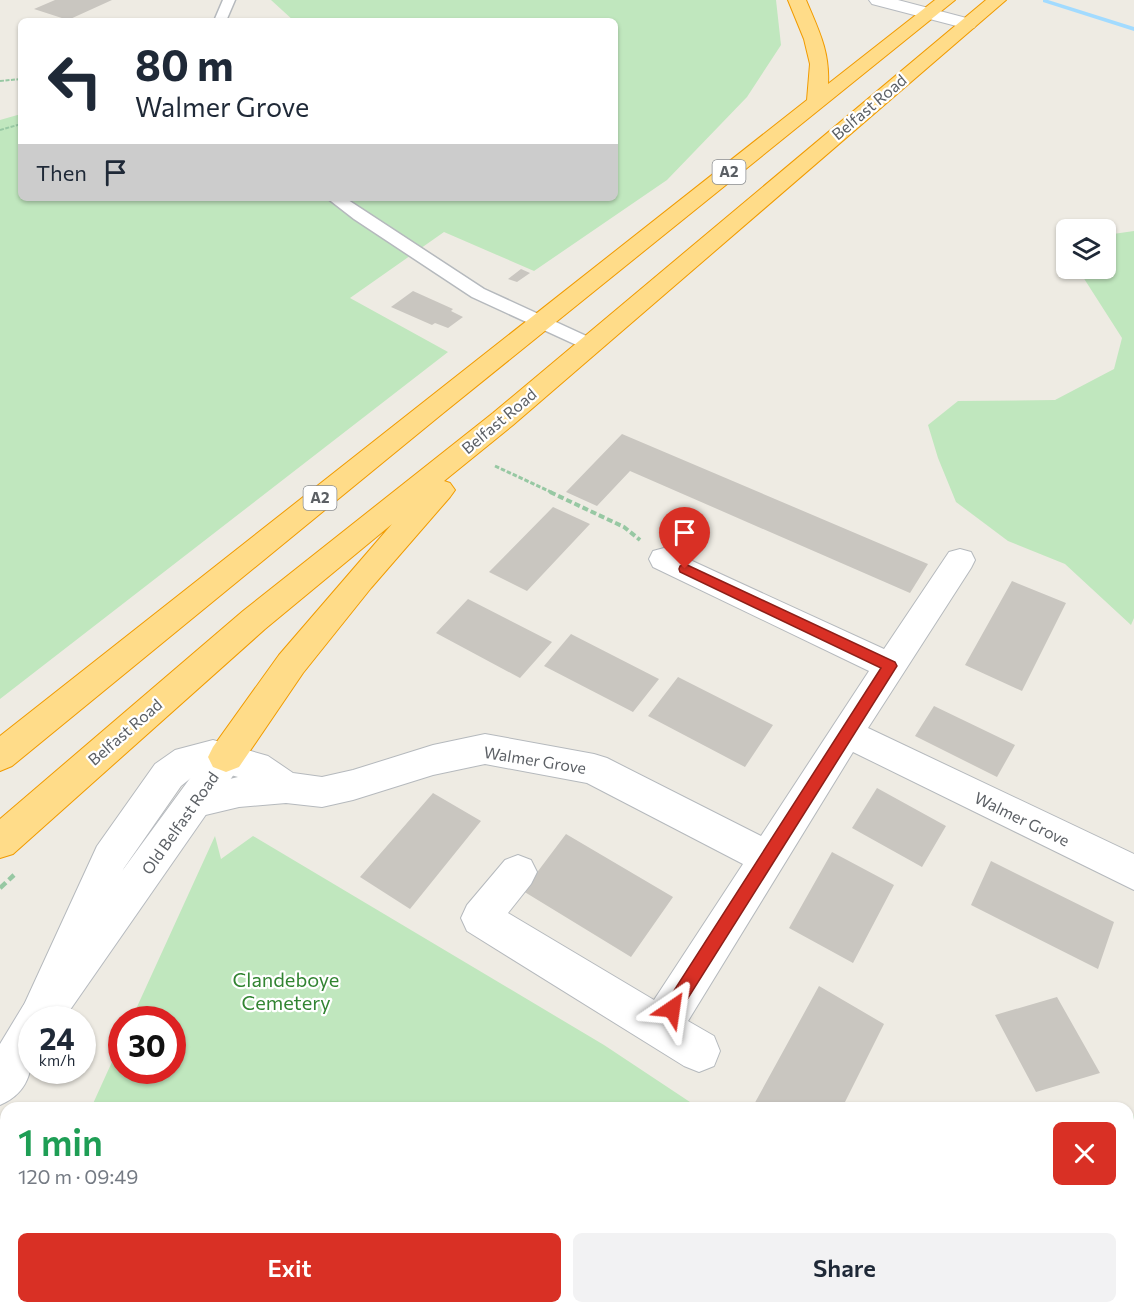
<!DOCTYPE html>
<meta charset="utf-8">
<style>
:root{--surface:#fff;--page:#f2f2f3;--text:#1f2937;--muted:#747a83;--accent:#d93025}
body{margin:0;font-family:Commissioner,sans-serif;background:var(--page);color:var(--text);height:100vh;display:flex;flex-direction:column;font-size:22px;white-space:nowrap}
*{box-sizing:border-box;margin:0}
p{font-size:20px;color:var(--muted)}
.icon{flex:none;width:33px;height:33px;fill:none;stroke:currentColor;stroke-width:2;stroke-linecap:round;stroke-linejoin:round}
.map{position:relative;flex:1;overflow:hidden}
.sheet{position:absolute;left:0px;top:1102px;width:1134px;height:212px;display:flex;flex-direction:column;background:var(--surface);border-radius:18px 18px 0 0;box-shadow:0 2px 4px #0004}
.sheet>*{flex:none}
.guide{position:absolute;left:18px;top:18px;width:600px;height:183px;border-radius:9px;box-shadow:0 2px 4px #0004;background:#fff;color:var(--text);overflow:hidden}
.buttons{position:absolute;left:1056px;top:219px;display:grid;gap:12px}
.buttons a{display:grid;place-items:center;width:60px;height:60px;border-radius:9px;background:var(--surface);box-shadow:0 2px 4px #0004;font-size:30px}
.speed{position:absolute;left:18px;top:1006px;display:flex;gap:12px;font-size:30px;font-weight:700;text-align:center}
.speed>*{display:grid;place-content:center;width:78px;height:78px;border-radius:50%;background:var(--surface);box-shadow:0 2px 4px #0004;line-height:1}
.speed small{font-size:15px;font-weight:400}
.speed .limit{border:9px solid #d22;background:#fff;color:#111}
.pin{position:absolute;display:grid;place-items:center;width:51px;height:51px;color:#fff;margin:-62px -26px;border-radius:50% 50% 50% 0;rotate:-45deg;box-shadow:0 0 6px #0007}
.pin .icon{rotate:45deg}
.me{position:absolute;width:66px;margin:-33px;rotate:32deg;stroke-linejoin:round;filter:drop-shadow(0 0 4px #0008)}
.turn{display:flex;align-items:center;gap:21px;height:126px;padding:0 18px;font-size:27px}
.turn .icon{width:78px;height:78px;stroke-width:2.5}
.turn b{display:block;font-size:42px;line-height:51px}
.then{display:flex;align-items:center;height:57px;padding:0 18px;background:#0003;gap:12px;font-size:22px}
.round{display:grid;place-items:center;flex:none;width:63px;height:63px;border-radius:9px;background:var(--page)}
.summary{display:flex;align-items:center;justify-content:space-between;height:102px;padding:0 18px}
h1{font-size:36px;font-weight:600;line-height:45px;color:#1e9e55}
.cta{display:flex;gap:12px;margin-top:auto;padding:12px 18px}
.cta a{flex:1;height:69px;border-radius:9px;background:var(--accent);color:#fff;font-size:24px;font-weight:600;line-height:69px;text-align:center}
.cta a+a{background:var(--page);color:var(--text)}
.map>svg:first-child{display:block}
.green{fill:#c0e7be}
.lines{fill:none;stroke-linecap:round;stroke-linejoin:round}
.stream{fill:#a2dbff;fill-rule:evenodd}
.building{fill:#c9c6c0}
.lane-casing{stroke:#b5b9bd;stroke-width:3}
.street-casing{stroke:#b5b9bd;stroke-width:2}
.secondary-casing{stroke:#b6babf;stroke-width:2}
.highway-casing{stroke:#f19b00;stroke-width:2}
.path-far3{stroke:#97c8a3;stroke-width:2;stroke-dasharray:4 1.5;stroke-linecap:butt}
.path-far2{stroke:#97c8a3;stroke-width:3;stroke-dasharray:4.5 2;stroke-linecap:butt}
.path-far1{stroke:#97c8a3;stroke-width:4;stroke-dasharray:6 3;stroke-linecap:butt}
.path{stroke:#97c8a3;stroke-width:4.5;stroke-dasharray:8 4;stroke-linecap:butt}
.lane{fill:#fff;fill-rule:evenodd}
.street{fill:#fff;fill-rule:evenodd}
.secondary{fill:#fff;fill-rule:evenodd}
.highway{fill:#ffdc89;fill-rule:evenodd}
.route{fill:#d93025;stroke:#8d1f18;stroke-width:1.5}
.labels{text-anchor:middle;stroke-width:4.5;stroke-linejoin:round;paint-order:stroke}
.shield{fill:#fff;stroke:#8c8f92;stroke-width:1.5}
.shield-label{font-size:15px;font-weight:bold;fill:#5b5f64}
.street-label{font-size:16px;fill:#5b5f64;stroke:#fff}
.near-park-label{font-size:20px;fill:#328432;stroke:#fff}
</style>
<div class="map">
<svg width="1134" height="1313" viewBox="0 0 1134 1313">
<rect width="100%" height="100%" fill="#eeebe3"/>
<!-- green -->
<path class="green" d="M271,0h505l5,45 -34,52 -80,83 -133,91 -90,-39 -94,66 98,54 -448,347v-579l21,-6v84h594v-177h-321z
M1134,231v387l-3,7 -66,-61 -57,-23 -52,-39 -18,-44 -10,-33 30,-24 97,-1 59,-31 8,-31 -39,-61 2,-8 21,-1v-33z
M215,836l6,23 32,-23 351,209 95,63h-608l30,-66 1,29h50v-51h-41z
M1134,1115v198h-1134l6,-18v13h1122v-189z"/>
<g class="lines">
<!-- stream -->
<path class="stream" d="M1043,0h5l86,27v4l-91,-29z"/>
</g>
<!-- building -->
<path class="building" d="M55,0h57l-44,20 -34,-11z
M521,269l9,4 -13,9 -9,-3z
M413,291l40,18 -2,2 12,6 -15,11 -13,-5 -3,2 -41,-18z
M622,434l306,130 -18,29 -280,-122 -33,35 -31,-14z
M553,507l37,17 -63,67 -38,-19z
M1012,581l54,22 -44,88 -57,-26z
M468,599l84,43 -32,36 -84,-45z
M571,634l88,45 -26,33 -89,-46z
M678,677l95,48 -28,42 -97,-51z
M934,706l81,39 -18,32 -82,-41z
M877,788l69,38 -24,41 -70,-39z
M433,793l48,28 -71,88 -50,-32z
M566,834l107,63 -42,60 -108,-66z
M832,852l62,33 -41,78 -64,-35z
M991,861l123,61 -16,47 -127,-64z
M819,986l65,38 -42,84h-90z
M1057,997l43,76 -64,19 -41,-77z"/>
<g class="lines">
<defs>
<path id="lane" d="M223,0h12l-9,21h-12z
M327,198h18l139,91 111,51 3,4 -3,4h-12l-111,-51 -118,-78z
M1134,1279v32l-45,2 3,-5h36v-28z"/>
<path id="street" d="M664,548l220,101 65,-97 11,-3 11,3 4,8 -4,8 -103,160 266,126v36l-281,-138 -165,269 26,15 6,15 -6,15 -15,6 -15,-6 -217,-135 -6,-13 6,-13 38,-45 13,-5 13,5 6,12 -6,12 -23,29 146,87 89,-136 -156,-81 -102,-19 -52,11 -80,25 -31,7 -36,-4 -47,4 -42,10 -13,-5 -5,-11 5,-11 54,-13 -25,-7 -16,3 -16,13 -57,82 -65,152h-27v18l-9,-4 -6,-14 80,-174 58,-82 20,-14 38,-10 55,16 25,17 29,4 31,-7 80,-25 52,-11 109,20 13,4 154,78 108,-165 -216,-104 -4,-8 4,-8z"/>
<path id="secondary" d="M869,0h29l76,20 3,4 -3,4 -6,1 -96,-25z
M226,742l13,5 5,10 -5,10 -176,253h-31c0,35 6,69 -32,85v-61l23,-38 190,-259z"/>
<path id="highway" d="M788,0h18c12,29 24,51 22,84l107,-84h20l-513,414 -430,352 -12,5v-35l807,-636 3,-36 -6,-25z
M986,0h20l-493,425 -69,56 6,2 5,7 -5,7 -79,91 -68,85 -64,94 -13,5 -13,-5 -5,-10 5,-10 66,-92 113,-131 -127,105 -252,225 -13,4v-39l243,-208 250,-198z"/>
</defs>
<!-- lane casing -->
<use href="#lane" class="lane-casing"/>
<!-- street casing -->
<use href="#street" class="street-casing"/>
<!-- secondary casing -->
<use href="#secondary" class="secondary-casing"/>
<!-- highway casing -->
<use href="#highway" class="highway-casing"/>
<!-- path-far3 -->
<path class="path-far3" d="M0,81l21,-2
M0,130l21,-6"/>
<!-- path-far2 -->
<path class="path-far2" d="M495,466l58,27"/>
<!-- path-far1 -->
<path class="path-far1" d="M550,492l74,35 16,13"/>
<!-- path -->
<path class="path" d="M0,888l14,-13
M274,1308v5
M895,1313l14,-5"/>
<!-- lane -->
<use href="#lane" class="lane"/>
<!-- street -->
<use href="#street" class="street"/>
<!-- secondary -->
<use href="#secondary" class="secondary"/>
<!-- highway -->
<use href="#highway" class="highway"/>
</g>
<!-- route -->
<path class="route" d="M685,564l210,98 2,4 -219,348 -6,3 -6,-3 -2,-5 2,-6 215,-335 -201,-96 -1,-3 1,-3z"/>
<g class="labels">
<!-- shield labels -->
<g class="shield">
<rect x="712.5" y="160" width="33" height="24" rx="4.5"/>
<rect x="303.5" y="486" width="33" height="24" rx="4.5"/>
</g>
<g class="shield-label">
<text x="729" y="177">A2</text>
<text x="320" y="503">A2</text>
</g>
<!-- street labels -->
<g class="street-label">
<text transform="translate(869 107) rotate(-40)" y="6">Belfast Road</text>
<text transform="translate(499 421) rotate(-40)" y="6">Belfast Road</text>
<text transform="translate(125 732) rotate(-41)" y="6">Belfast Road</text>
<text transform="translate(535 760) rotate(9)" y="6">Walmer Grove</text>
<text transform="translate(1022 819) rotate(26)" y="6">Walmer Grove</text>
<text transform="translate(180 823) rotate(-55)" y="6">Old Belfast Road</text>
</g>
<!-- near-park labels -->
<g class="near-park-label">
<text x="286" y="987">Clandeboye<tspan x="286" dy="23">Cemetery</tspan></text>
</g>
</g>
</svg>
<div class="buttons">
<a><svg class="icon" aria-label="layers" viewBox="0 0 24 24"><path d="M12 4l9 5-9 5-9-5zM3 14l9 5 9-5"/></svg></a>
</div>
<div class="speed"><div>24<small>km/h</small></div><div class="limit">30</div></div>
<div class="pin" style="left:685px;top:569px;background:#d93025"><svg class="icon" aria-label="arrive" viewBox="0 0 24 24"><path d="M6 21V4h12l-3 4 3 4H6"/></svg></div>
<svg class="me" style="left:672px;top:1009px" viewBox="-20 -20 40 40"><path d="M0-17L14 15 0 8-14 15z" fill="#d93025" stroke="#fff" stroke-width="4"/></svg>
<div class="guide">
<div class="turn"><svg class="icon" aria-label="left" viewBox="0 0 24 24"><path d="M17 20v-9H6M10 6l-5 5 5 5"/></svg><div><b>80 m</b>Walmer Grove</div></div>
<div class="then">Then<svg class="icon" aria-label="arrive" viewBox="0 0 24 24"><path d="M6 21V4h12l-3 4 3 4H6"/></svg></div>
</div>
<section class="sheet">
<div class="summary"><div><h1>1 min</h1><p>120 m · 09:49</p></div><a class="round" style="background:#d93025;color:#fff"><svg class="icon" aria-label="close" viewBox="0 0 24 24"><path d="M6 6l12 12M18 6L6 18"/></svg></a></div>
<div class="cta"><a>Exit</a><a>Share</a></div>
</section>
</div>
